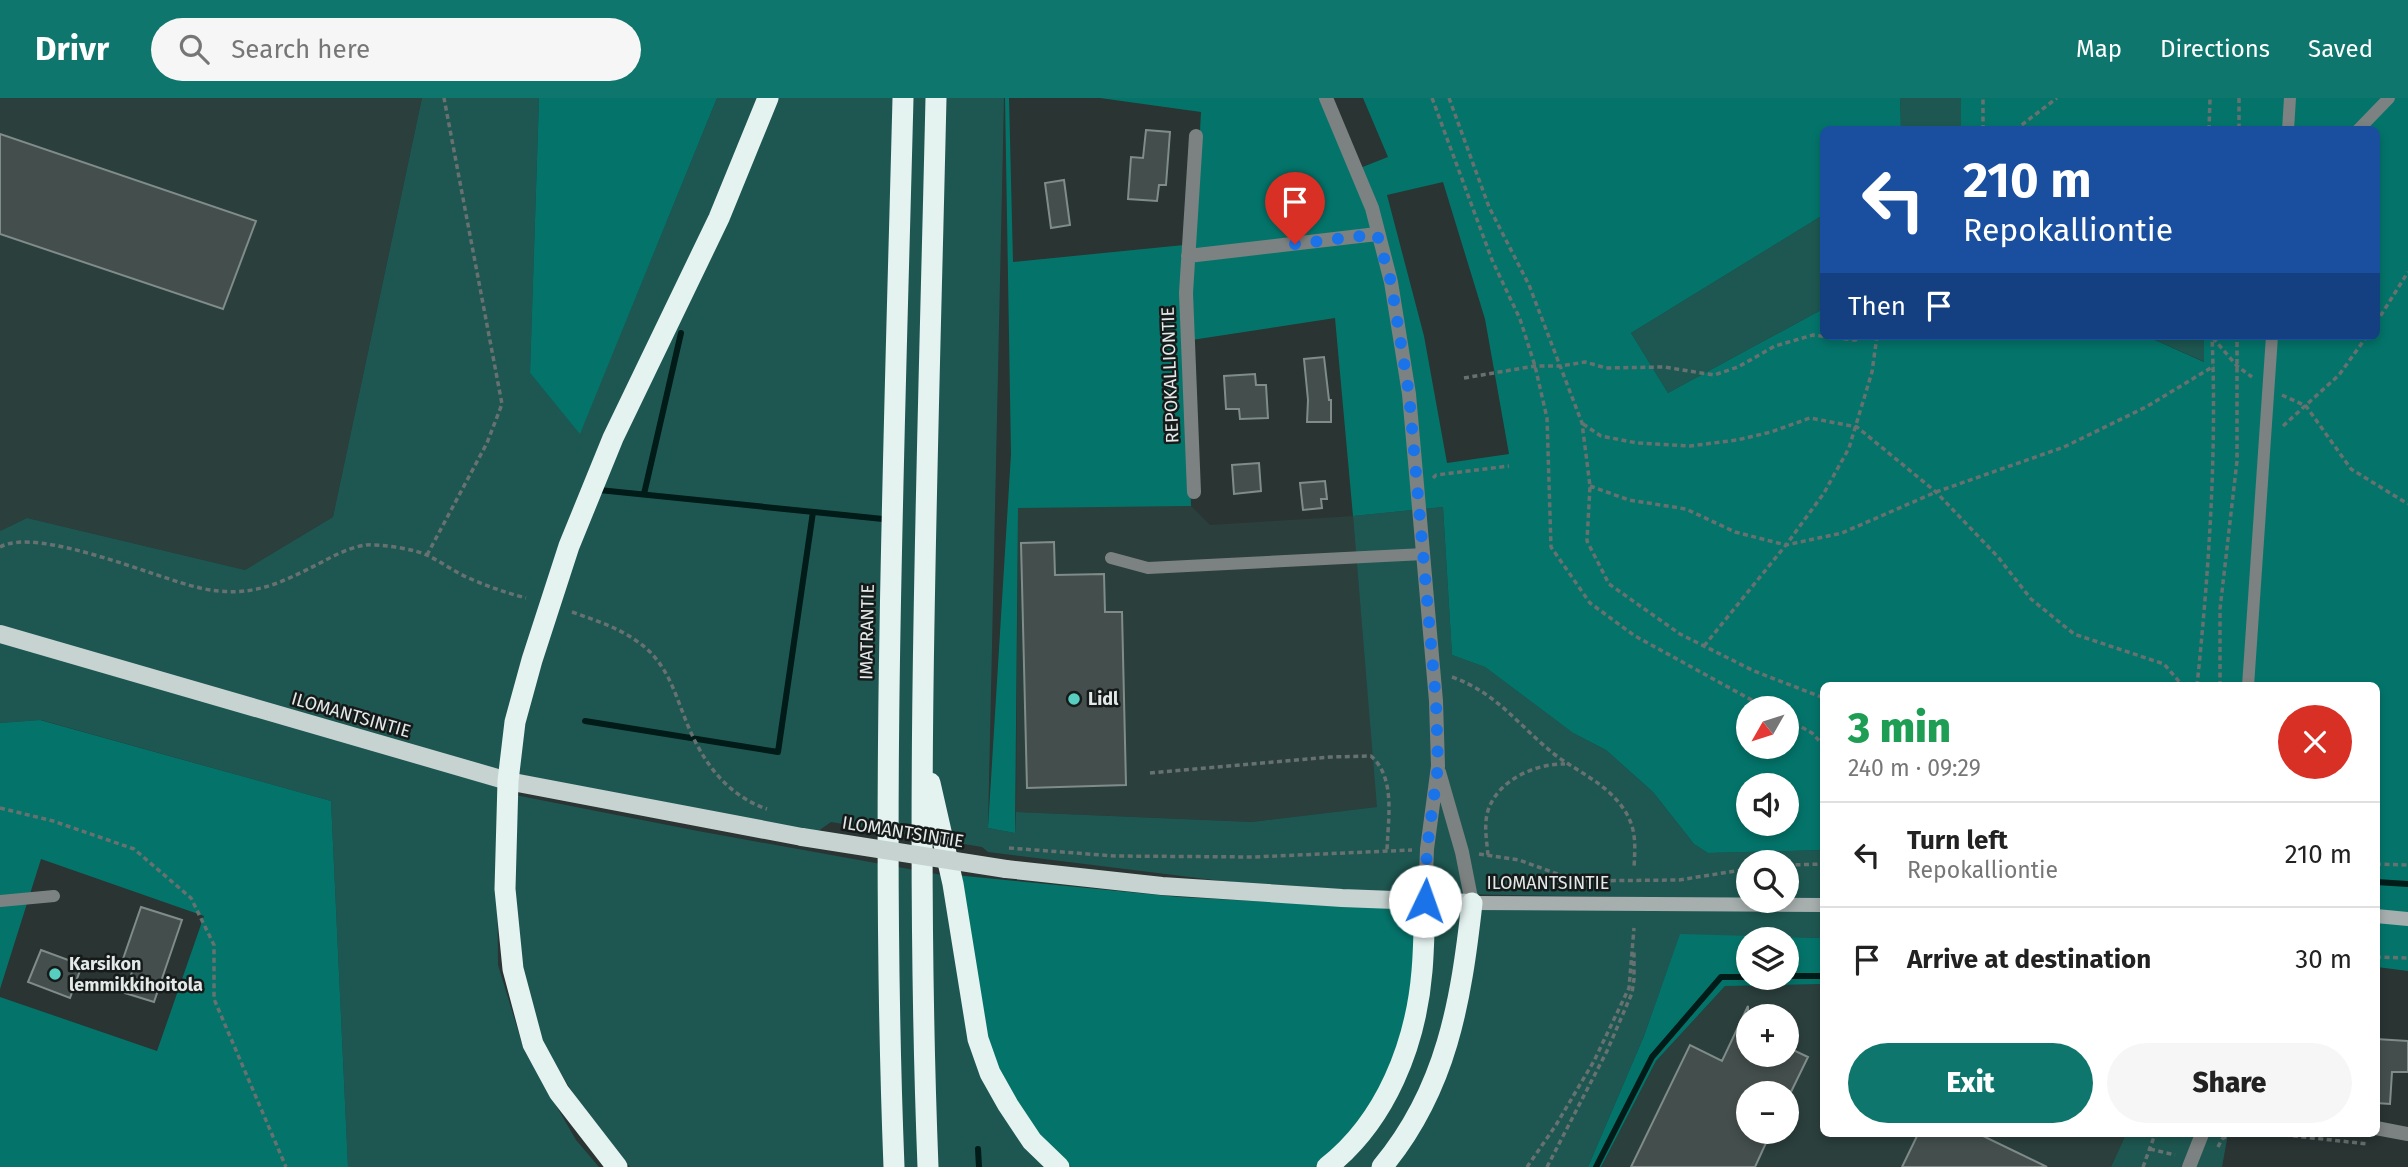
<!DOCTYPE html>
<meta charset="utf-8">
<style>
:root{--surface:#fff;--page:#f6f6f6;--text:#222;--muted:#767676;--line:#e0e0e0;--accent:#0f766e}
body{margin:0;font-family:"Fira Sans",sans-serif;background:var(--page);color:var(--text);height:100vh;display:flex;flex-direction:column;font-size:26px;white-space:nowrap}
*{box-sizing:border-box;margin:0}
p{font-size:23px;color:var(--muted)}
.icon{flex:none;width:38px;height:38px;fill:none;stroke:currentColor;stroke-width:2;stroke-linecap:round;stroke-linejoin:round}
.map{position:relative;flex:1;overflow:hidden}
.side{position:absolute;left:1820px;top:584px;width:560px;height:455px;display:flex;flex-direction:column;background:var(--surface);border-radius:10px;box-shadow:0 4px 10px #0003}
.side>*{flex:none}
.guide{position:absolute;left:1820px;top:28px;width:560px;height:214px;border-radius:10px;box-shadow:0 4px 10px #0003;background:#1a4fa0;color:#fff;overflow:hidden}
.needle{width:46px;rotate:231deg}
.buttons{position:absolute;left:1736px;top:598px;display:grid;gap:14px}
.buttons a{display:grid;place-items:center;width:63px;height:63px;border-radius:50%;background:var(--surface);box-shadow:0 4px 10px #0003;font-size:35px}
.pin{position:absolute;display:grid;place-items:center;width:60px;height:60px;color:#fff;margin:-72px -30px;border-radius:50% 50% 50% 0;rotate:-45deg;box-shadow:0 0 7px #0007}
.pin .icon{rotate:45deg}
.me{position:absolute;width:77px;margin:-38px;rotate:3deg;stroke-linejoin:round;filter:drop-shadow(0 0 5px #0008)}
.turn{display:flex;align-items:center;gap:24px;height:147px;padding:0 28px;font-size:32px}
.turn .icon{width:91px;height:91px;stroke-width:2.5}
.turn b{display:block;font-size:49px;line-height:60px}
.then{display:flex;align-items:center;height:66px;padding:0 28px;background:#0003;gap:14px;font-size:26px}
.round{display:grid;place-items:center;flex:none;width:74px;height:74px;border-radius:37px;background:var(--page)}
.summary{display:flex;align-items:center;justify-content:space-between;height:119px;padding:0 28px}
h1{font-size:42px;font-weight:800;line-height:52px;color:#1e9e55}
.button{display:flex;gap:14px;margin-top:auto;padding:14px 28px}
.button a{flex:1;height:80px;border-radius:42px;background:var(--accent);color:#fff;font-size:28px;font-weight:800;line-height:80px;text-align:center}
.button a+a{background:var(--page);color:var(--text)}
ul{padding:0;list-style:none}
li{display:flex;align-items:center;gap:21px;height:105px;padding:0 28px;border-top:2px solid var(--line)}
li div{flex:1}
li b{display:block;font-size:26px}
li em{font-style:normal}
header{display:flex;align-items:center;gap:42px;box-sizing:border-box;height:98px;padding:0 35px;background:var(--accent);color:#fff}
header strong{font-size:33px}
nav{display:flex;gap:38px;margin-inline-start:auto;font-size:24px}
.search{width:490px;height:63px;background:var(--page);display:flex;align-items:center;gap:18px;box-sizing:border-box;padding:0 24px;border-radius:38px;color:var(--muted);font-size:26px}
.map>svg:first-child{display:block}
.built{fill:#2b3f3c;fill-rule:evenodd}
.green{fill:#1e5751}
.forest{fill:#04746a;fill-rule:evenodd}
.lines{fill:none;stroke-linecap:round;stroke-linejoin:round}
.stream{stroke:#001b18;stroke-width:6}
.building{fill:#444f4d;stroke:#7f8c8a;stroke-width:2}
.path{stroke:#677170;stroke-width:3.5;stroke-dasharray:5 3.5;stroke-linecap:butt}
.service{stroke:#7c8281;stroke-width:12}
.minor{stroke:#7c8281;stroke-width:14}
.secondary{stroke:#a6afae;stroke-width:14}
.primary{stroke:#c7d3d1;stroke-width:18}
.motorway{stroke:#e4f2f0;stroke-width:21}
.primary-bridge{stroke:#c7d3d1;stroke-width:18}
.route{stroke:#1a73e8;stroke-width:12;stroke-dasharray:0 21.6}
.poi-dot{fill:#58cec0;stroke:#161b1a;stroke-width:2.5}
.labels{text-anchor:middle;stroke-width:5;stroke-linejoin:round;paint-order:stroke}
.street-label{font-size:18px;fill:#e2e9e8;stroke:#161b1a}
.poi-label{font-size:18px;font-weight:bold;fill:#e2e9e8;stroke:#161b1a;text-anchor:start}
</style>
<header>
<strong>Drivr</strong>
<div class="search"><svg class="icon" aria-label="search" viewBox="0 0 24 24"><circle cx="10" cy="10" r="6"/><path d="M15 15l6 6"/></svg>Search here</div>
<nav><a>Map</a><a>Directions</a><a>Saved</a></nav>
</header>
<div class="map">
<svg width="2408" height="1069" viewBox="0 0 2408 1069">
<rect width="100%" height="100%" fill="#293433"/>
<!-- built -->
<path class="built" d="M0,0h422l-89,419 -88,53 -218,-52 -27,13z
M1191,408l19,19 143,-9 25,291 -126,15 -236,-10 2,-305z
M1823,886l1,150h302l-15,33h-510l55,-106 69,-75zM1748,919h39v38h-39zM1748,996h39v38h-39z"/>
<!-- green -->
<path class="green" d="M422,0h117l-9,275 50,60 137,-335h287l-16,730 27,5 1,-21 236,10 125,-15 -24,-291 90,-9 9,148 33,12 88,66 33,17 47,42 41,52 14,9 115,-3v50h-36v-37h-39v36l-405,-7 -129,-12 -226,-28 -6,-5 -151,-25 -17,12 -311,-62 -6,86 1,107 26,85 52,90 23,27h-251l-17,-366 -290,-81 -41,3v-192l27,-13 218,52 88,-53z
M1900,0h61v31h-60z
M1823,117v94l-155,84 -37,-60z
M2146,238h58l1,26z
M515,697l183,36 244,44 109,292h-421l-35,-38 -54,-88 -20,-73 -9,-81z
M1430,812h393v28l-143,-3 -36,101 -56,131h-255z
M2126,1036h102l-6,33h-111z"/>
<!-- forest -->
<path class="forest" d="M539,0h178l-137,336 -50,-61z
M1005,0h4l4,164 181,-18 7,-132 -101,-14h229l31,70 28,-11 -25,-59h537l1,31 -77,1 -1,85 -192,118 37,60 155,-84 1,27h322l58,26v-26h172v-206l-415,-1v-31h447v873l-31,-4 -1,-281h-552l-1,164 -115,3 -14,-9 -41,-52 -47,-42 -33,-17 -88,-66 -33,-12 -9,-148 -90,9 -18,-198 -150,23 6,165 -173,2 -3,325 -27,-5 23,-374zM1443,84l42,137 24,135 -62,9 -23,-127 -37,-141zM1748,611h39v38h-39zM1748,688h39v38h-39z
M40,622l291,81 17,366h-348v-170l157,54 47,-135 -163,-57 -41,130v-266z
M955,777l224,22 240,13 -1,61 -16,70 -26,58 -43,54 -18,14h-244l-35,-32 -41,-65z
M1680,836l143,4v46l-98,2 -69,75 -55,106h-13l56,-131zM1748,842h39v38h-39z"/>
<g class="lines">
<!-- stream -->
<path class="stream" d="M599,392l284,29
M644,396l37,-161
M585,623l193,31 35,-240
M2376,784l32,2
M1787,878h37
M978,1051l1,18
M1596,1069l56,-110 69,-80h27"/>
</g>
<!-- building -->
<path class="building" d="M1146,32l24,2 -4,53h-7l-2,16 -29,-2 3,-42 12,1z
M0,36l256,87 -33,88 -223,-75z
M1064,82l6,45 -19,3 -6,-45z
M1324,259l5,43h2v22h-24l1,-22 -4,-41z
M1255,276l1,11h10l2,33 -28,1 -1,-10h-13l-2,-33z
M1259,365l2,28 -27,3 -2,-29z
M1325,383l2,18h-6l1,9 -19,2 -3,-27z
M1054,444l1,33 49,-1 1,38h17l4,173 -99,3 -6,-245z
M141,809l41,13 -28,82 -29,-9 10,-30 -12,-4z
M41,852l41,15 -12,33 -42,-16z
M1748,908v49h39v-8l21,10 -18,37h-42v38h23l-16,35h-124l59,-122 32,16z
M2376,941l32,2v31h-16l-2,32 -14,-1z
M1918,1036h61l68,33h-145z"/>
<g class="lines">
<!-- path -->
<path class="path" d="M1432,0l60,162 28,59 15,47 12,52 4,129 39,56 45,33 133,73
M1449,0l40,109 40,78 53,138 8,63 -3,55 22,43 71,50 74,37 70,27
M2239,0v32
M1983,32v-32
M2015,32l42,-32
M2209,32l1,-32
M2376,225l32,-51
M2213,240l24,28 15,11
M1464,280l71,-12h26l24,-4 21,6 58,-1 50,8 24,-8 37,-21 38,-11 42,5 11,-4
M2282,297l24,11 45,63 57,35
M1583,326l18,12 36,7 53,3 47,-6 34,-8 39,-14 47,9 79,65 62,65 33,42 43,35 90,30 19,22
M2283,328l56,-51 28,-39
M1433,380l3,-3 73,-9
M1590,388l39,14 57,9 49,23 51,13 56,-12 94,-41 128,-45 82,-40 68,-41
M0,449c38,-21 156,31 200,41 50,11 79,-4 122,-26 13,-7 29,-15 44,-17 16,-1 49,4 63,11 14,7 27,17 42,23 18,8 36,14 55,19
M427,457l60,-112 15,-39 -58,-306
M572,514c28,10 54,18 76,38 21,20 28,46 38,71 16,40 40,74 81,88
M1704,548l82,-101 38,-52 25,-45 23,-76 5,-36
M1452,579c45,16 66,48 102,77 25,19 53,29 71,57 12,19 10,36 9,57
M2197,588c12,-117 20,-233 15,-350
M2220,588v-77l17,-148v-125
M1787,621l25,14 12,13
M1150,675l180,-16 41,-1c25,22 17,63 16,94
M0,710l53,13 81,28 57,49 23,47v54l72,168
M1009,750l106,8 139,1 158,-7
M1479,756l40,6 58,21 102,-1 69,-11
M1488,757c-1,-11 -3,-23 -2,-34 3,-37 47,-58 79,-57
M2376,766l32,1
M1787,767l37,-1
M2376,859l32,1
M2276,1036l92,10
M2218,1049l4,-8 9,-5
M2150,1051l25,6
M1527,1069l29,-42 38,-64 35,-73 5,-60
M1547,1069l60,-116 25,-58 2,-14v-28
M2143,1069l12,-33"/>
<!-- service -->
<path class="service" d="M2288,32l2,-32
M2358,32l31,-32
M1111,460l37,10 276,-14
M2248,588l24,-350
M0,803l54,-5"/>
<!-- minor -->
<path class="minor" d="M1326,0l46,110 19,74 18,112 27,307 2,65 -11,83 -2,52
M1188,158l189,-22
M1194,394l-8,-199 10,-157
M1439,674l23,80 10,51
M2376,1030l32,6
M2189,1069l13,-33"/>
<!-- secondary -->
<path class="secondary" d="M1472,805l352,2
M2376,818l32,3"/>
<!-- primary -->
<path class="primary" d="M0,536l508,147 294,56
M1006,771l156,17 180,12 130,5"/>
<!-- motorway -->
<path class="motorway" d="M930,685l23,101 25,155 12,34 18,32 24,36 27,26
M617,1069l-58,-75 -26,-48 -20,-75 -8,-80 3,-108 7,-59 17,-62 37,-114 44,-108 106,-220 49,-120
M894,1069c-14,-356 0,-713 9,-1069
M928,1069c-14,-356 0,-713 8,-1069
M1327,1069c59,-46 89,-123 95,-196 2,-23 2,-47 3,-70
M1382,1069c65,-78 79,-166 90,-264"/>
<!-- primary-bridge -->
<path class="primary-bridge" d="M802,739l204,32"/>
</g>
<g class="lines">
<!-- route -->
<path class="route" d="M1295,146l82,-10 14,48 18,112 27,307 2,65 -11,83 -2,52"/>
</g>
<!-- markers -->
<g class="poi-dot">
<circle cx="1074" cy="601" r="7"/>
<circle cx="55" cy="876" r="7"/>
</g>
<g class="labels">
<!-- street labels -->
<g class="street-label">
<text transform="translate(1170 277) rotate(-92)" y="6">REPOKALLIONTIE</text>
<text transform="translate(867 534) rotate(-89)" y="6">IMATRANTIE</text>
<text transform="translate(351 617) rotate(16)" y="6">ILOMANTSINTIE</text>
<text transform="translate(903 734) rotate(9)" y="6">ILOMANTSINTIE</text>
<text x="1548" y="791">ILOMANTSINTIE</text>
</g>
<!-- poi labels -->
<g class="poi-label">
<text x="1088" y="607">Lidl</text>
<text x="69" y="872">Karsikon<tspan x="69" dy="21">lemmikkihoitola</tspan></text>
</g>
</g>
</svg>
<div class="buttons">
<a><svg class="needle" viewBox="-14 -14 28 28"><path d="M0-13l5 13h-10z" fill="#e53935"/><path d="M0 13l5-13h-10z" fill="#767676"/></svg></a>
<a><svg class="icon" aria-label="sound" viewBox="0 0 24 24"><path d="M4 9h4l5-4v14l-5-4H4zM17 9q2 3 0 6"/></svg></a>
<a><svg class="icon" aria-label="search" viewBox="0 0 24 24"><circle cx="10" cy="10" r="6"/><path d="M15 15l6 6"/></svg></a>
<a><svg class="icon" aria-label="layers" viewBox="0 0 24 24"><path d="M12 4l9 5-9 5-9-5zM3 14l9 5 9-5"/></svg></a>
<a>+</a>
<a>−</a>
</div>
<div class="pin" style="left:1295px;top:146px;background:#d93025"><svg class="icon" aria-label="arrive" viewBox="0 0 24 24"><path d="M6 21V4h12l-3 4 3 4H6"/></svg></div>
<svg class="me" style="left:1425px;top:803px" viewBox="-20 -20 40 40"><circle r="19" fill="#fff"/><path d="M0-13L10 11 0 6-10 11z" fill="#1a73e8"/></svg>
<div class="guide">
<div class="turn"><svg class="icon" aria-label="left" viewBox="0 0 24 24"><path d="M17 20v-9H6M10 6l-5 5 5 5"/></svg><div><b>210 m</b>Repokalliontie</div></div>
<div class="then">Then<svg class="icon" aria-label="arrive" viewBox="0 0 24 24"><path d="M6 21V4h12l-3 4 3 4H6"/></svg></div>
</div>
<section class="side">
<div class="summary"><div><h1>3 min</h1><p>240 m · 09:29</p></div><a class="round" style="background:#d93025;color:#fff"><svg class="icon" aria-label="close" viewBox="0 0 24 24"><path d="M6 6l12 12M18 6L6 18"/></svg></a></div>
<ul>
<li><svg class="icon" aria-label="left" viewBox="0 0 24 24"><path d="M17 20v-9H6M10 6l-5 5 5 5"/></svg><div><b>Turn left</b><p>Repokalliontie</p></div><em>210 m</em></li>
<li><svg class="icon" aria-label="arrive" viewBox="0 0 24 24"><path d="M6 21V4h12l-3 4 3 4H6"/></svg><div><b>Arrive at destination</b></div><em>30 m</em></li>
</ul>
<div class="button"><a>Exit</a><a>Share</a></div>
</section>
</div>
